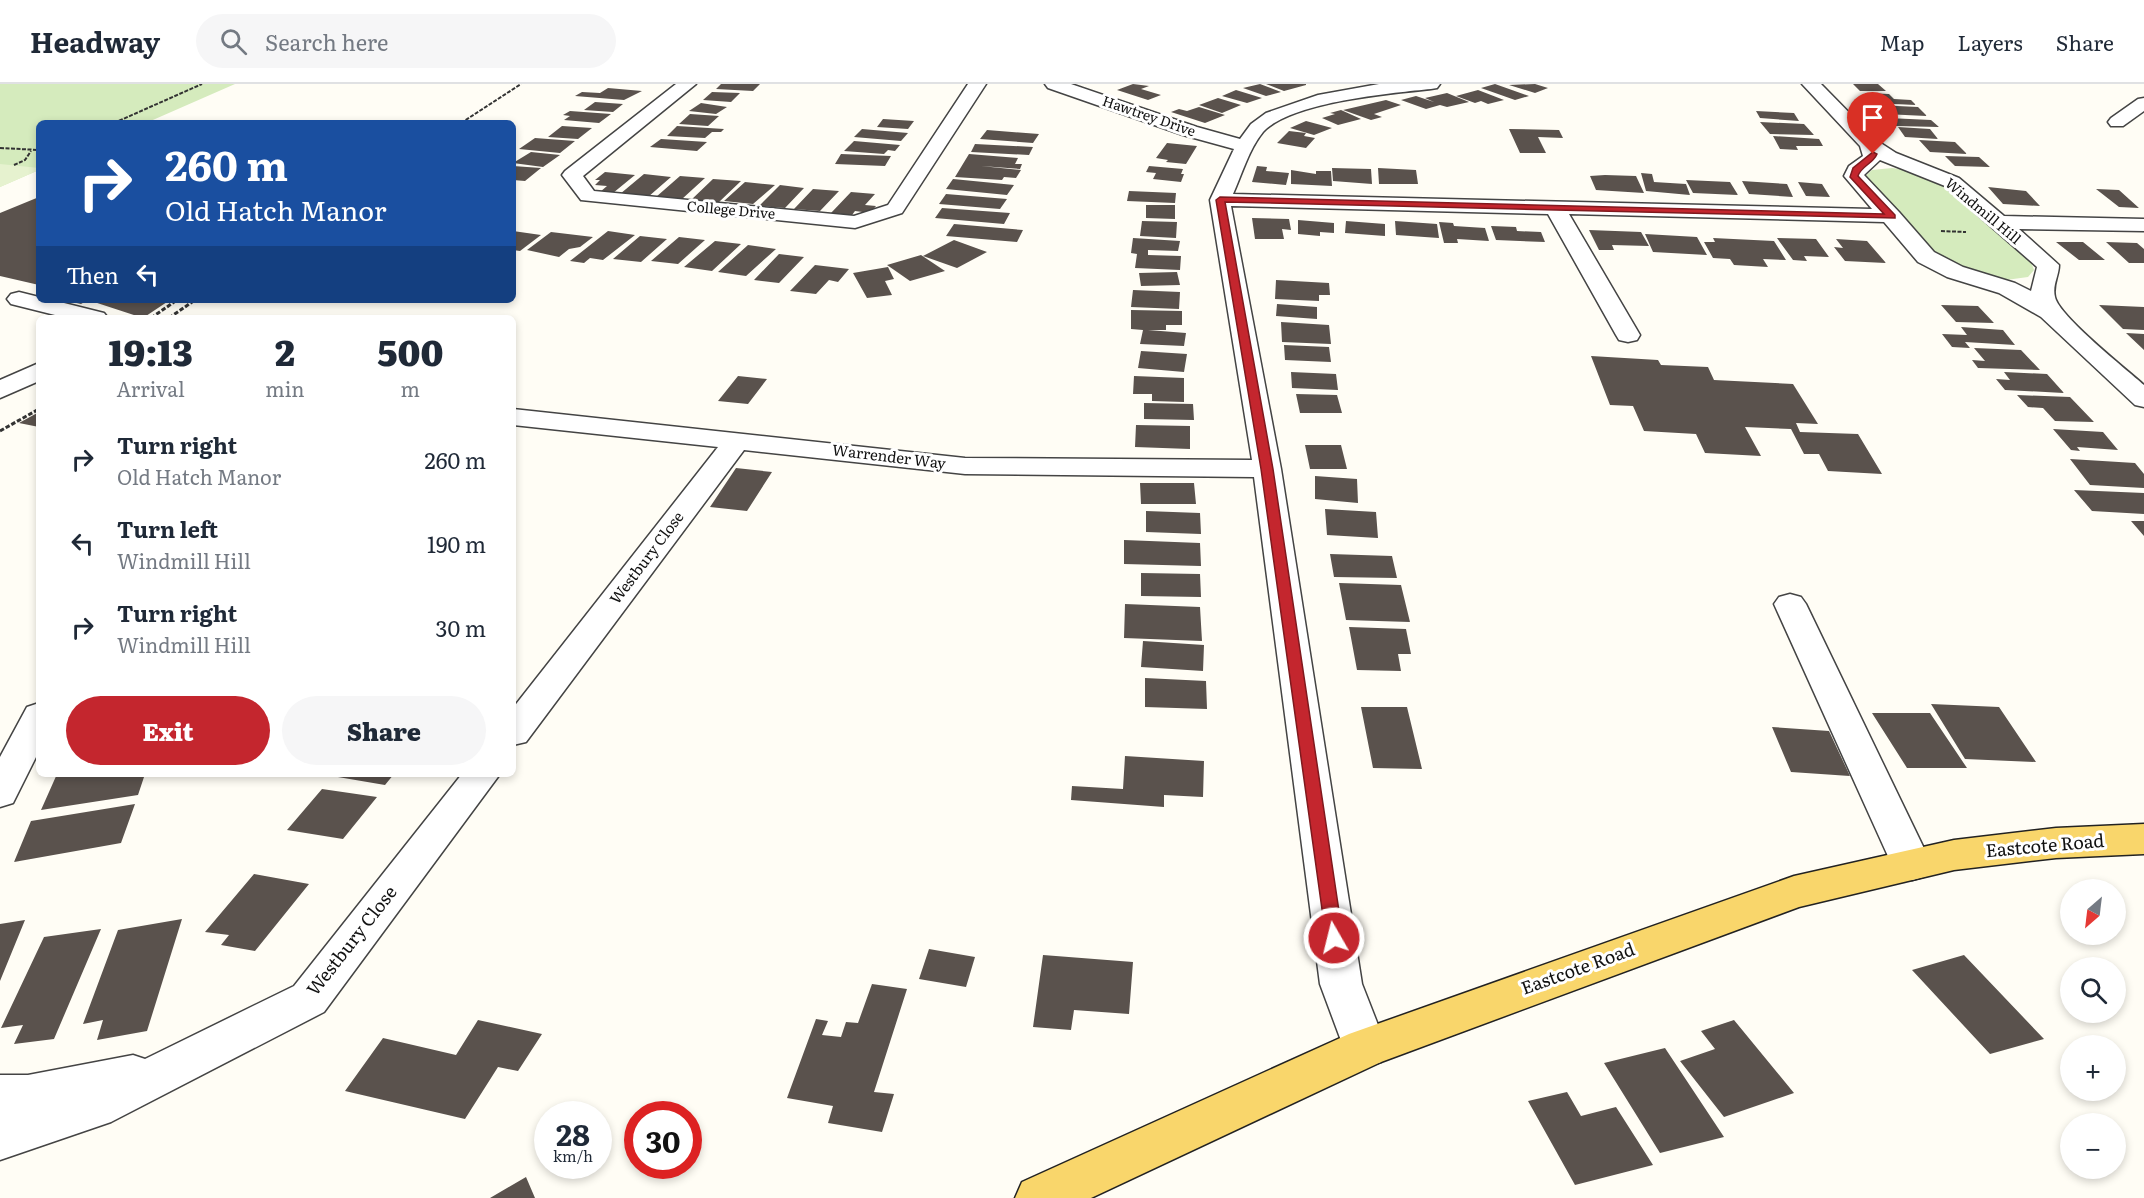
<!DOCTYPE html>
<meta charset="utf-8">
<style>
:root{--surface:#fff;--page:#f6f6f7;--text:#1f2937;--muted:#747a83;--line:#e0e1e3;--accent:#c4262e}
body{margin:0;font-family:Literata,serif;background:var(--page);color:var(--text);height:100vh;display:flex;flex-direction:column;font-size:22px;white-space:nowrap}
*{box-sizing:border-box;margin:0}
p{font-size:20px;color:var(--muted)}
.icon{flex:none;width:33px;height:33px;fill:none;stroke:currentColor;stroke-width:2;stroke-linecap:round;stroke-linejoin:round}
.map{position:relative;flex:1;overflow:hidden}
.sheet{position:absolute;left:36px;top:231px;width:480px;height:462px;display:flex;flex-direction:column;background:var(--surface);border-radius:9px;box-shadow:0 3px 9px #0003}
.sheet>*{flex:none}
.top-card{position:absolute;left:36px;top:36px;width:480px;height:183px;border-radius:9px;box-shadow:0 3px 9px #0003;background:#1a4fa0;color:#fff;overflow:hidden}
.needle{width:39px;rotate:208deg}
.buttons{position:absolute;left:2060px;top:795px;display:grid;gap:12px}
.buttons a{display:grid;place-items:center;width:66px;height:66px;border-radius:50%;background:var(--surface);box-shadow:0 3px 9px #0003;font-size:30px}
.speed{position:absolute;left:534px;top:1017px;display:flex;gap:12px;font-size:30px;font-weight:700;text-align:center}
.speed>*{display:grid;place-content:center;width:78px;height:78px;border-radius:50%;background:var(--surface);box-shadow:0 3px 9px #0003;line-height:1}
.speed small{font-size:15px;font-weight:400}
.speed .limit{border:9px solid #d22;background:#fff;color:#111}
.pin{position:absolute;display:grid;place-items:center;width:51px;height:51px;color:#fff;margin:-62px -26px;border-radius:50% 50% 50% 0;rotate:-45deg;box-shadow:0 0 6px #0007}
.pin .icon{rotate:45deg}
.me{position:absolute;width:66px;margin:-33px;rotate:352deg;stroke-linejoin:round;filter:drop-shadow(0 0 4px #0008)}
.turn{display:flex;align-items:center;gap:21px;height:126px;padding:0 30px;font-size:27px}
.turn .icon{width:78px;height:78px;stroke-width:2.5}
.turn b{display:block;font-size:42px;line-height:51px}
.then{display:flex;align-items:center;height:57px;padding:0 30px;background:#0003;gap:12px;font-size:22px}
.eta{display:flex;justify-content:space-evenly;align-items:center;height:102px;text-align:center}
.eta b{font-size:36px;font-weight:800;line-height:42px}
.button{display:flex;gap:12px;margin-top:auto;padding:12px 30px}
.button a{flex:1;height:69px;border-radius:36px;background:var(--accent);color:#fff;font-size:24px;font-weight:800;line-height:69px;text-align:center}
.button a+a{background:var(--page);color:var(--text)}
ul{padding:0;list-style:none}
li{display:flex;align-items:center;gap:18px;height:84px;padding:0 30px}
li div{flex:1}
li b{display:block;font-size:22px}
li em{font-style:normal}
header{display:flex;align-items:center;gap:36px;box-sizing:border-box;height:84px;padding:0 30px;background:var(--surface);border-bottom:2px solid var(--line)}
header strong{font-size:28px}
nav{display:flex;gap:33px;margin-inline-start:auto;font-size:21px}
.search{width:420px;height:54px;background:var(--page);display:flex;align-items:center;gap:15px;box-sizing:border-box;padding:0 21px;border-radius:33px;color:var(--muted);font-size:22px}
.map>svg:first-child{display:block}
.green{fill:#d5ebbd}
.pitch{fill:#e6f2cf}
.building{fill:#5a524d}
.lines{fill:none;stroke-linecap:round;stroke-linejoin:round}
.minor-casing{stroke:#444;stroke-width:3}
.major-casing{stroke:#222;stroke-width:3}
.path-far1{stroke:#333;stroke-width:2;stroke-dasharray:4 1.5;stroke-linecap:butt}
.path{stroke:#333;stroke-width:3;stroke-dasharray:4.5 2;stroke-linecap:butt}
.minor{fill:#fff;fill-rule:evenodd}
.major{fill:#f9d66b;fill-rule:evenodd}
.route{fill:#c4262e;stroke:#7f191e;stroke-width:1.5}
.labels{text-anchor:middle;stroke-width:6;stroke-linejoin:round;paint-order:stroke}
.far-street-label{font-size:14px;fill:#111;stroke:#fff}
.street-label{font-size:15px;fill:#111;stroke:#fff}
.near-street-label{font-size:18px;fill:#111;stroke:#fff}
</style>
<header>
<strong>Headway</strong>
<div class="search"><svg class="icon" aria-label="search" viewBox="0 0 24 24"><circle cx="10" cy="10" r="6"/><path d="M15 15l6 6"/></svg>Search here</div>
<nav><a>Map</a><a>Layers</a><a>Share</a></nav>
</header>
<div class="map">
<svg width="2144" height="1114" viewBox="0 0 2144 1114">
<rect width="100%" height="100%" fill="#fffdf5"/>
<!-- green -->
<path class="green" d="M0,0h235l-89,39h-107v47l-39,17z
M1892,84l24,3 27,9 87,79 4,11 -6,7 -22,3 -30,-5 -38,-18 -74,-80 8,-7z"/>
<!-- pitch -->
<path class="pitch" d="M0,80l39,4v2l-39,17z"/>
<!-- building -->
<path class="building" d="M721,0h39l-7,7 -37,-2z
M1133,0l16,2 -8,3 20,6 -13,5 -31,-10z
M1260,0l21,8 -15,4 -23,-8z
M1266,0h40v1l-22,6z
M1495,0l34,12 -14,4 -34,-12z
M1535,0l13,4 -13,5 -26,-8z
M1853,0h25l8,7h-26z
M608,4l34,3 -18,9 -49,-4 7,-4 18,1z
M1236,6l26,8 -15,5 -25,-7z
M1478,6l26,10 -16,4 -7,-3 -6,2 -19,-7z
M712,8l28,1 -9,9 -28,-2z
M1447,9l22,9 -22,5 -7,-2 -14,4 -25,-9 15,-4 18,6 -9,-4z
M1865,9l24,1 5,5 17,1 5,5 -42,-2z
M1218,14l23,7 -19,8 -23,-8z
M1386,16l15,5 -27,9 8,3 -11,3 -28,-10z
M595,18l28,2 -10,8 -29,-2z
M701,19l26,4 -11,7 -27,-3z
M1876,21l42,2 9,9 -43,-2z
M1199,23l26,8 -20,8 -34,-11 8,-3 8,2z
M1341,26l20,9 -23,6 -16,-7 13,-4 -5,-1z
M570,27l41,3 -12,9 -35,-3 6,-4 -7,-1z
M1756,27l38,2 5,8 -39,-3z
M690,30l29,2 -11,10 -29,-2z
M1888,34l43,2 8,7 -44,-1z
M883,35l31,2 -6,8 -31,-2z
M1306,37l26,7 -18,7 -24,-7z
M1760,38l44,2 10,11 -44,-1z
M562,42l30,2 -14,11 -30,-2z
M677,42l47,3 -3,3h-9l-7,6 -38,-2z
M1898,43l32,2 8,10 -33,-2z
M862,45l46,4 -7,8 -47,-4z
M1509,45l50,1 4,8 -25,-1 8,16h-26z
M987,46l52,4 -6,9 -53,-4z
M1289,47l17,2 -2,3 11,2 -9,10 -29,-5z
M1773,52l46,3 4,7h-27l2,4 -18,-1z
M535,54l40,3 -15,12 -41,-4z
M661,55l46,3 -10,9 -47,-4z
M1919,56l36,2 12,12 -37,-2z
M854,57l46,4 -5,6 -7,-1 -4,4 -40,-3z
M1167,59l30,3 -11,18 -20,-2 2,-2 -12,-2z
M975,60l58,3 -4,8 -58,-3z
M531,68l29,3 -17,12 -30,-4z
M841,70l50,2 -6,10 -50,-2z
M969,70l49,4 -3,6h7l-2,5 -39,-3 40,4 -5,8 -12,-1 -2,3 -47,-3z
M1945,72l34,1 11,10 -35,-1z
M513,82l28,2 -16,13 -12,-1z
M1149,82l34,3 -2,5h3l-3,8 -28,-3 3,-6 -10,-1z
M1257,82l10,1 -1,4 23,2 -3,12 -34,-3z
M1332,84l39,1 1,15 -39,-3z
M1378,84l38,2 2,14h-39z
M1291,86l25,4v-3h15l1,15 -41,-2z
M605,88l30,3 -22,18 -13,-1 7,-6 -12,-1 5,-5h-5z
M1641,89l11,1 2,8 32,2 4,11 -44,-4z
M644,90l27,3 -23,20 -28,-3z
M1605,91l31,1 8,17 -48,-3 -6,-14z
M680,92l25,2 -23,21 -26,-2z
M713,95l28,2 -23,22 -28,-2z
M953,95l61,6 -7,10 -61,-6z
M1686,96l44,2 8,13 -45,-2z
M1742,97l45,3 6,13 -44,-3z
M745,98l30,3 -22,19 -29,-3z
M1798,98l24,2 8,13 -24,-1z
M780,101l24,3 -19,20 -26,-2z
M1988,103l38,4 14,15 -37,-2z
M813,105l26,2 -19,20 -26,-2z
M2096,105l23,1 20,18 -20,-1z
M1129,107l47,2 -1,10 -48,-2z
M851,108l24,2 -10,11 11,1 -6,7 -15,-2 -3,4 -21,-2z
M946,110l61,5 -7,10 -61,-5z
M39,113v88l-39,-9v-63z
M1146,121h29v14l-29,-1z
M942,124l68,5 -6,11 -69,-6z
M1252,134l37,1 2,11 -9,-1 2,10h-29z
M1298,136l36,3v10l-14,-1v4l-22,-2z
M1142,137l35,1 -1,16 -36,-2z
M1346,137l39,3v12l-40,-3z
M1395,137l42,3 2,14 -43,-3z
M1439,138l14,1 1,3 31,2 4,13 -32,-2 1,4h-14z
M954,140l69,6 -6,12 -71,-6z
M1491,142l25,1 1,4 24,1 4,10 -49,-2z
M1589,146l52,2 8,14 -37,-1 2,5h-15z
M513,147l28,4 -21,16 -7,-1z
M608,147l27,4 -32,25 -13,-2 -6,5 -14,-2z
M551,148l42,5 -13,10 -11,2 -10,8 -32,-7z
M1645,150l52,3 10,18 -54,-3z
M640,152l27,3 -26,23 -28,-3z
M679,153l26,3 -27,24 -27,-3z
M1133,154l47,3 -2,10 -30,-1v5l33,1 -1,14 -45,-2 2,-14 -6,-1z
M1713,154l61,3 12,19 -23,-1 5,8 -34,-2 -4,-6 -17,-1 -9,-16h11z
M1777,154l39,1 13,18 -25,-1 3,5 -14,-1z
M1836,155l31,2 19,22 -41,-2 -11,-14 9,1z
M954,156l33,12 -30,16 -34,-12z
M715,157l26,3 -29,27 -28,-4z
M2056,158h27l22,18h-26z
M2106,158l31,1 7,6v14h-15z
M748,161l28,4 -30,27 -28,-4z
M779,170l25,3 -25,26 -25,-3z
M921,171l24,16 -35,10 -23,-16z
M815,181l34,4 -11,13 -9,-2 -13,14 -26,-3z
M888,183l6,12 -9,2 7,14 -25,3 -14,-25z
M1177,188l3,13 -39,1 -2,-13z
M1276,196l53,3 1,12h-11v6l-44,-2z
M1133,206l47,2 -1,17 -48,-2z
M63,216h107l-27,18 -55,-18 -7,4z
M1277,220l40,3v12l-41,-3z
M1941,221l37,1 16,17 -38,-1z
M2099,221l45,2v23l-21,-1z
M1131,226l51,1v14h-16v5h-18l38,3 -2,13 -44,-2 3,-14 -12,-1z
M1281,238l48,3 2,19 -49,-2z
M1961,243l42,3 12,15 -50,-3 5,6 -18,-1 -10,-13 25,1z
M2126,249l18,1v16z
M1284,261l45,2 2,15 -46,-2z
M1974,264l47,2 19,20 -62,-2 -6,-8 13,1z
M1141,267l46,3 -3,18 -46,-4z
M1591,272l67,4 3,5 47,2 6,13 79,4 25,40 -22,-1 4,9 58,2 24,40 -54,-3 -9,-17h-15l-13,-25 -46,-2 16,29 -56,-3 -9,-19 -52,-3 -11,-25 -23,-1z
M1291,288l45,2 2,16 -46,-2z
M2004,288l43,2 17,19 -59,-3 -9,-11 14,1z
M738,292l29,3 -19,25 -30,-3z
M1134,292l50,2v24l-32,-1v-7h-19z
M1296,310l41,1 5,18h-42z
M2017,311l53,2 24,25 -39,-1 -12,-13 -15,-1z
M1144,319l49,1 1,16 -50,-1z
M39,328v15l-20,-4z
M1136,341l54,1v23l-55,-2z
M2053,345l50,3 15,18 -41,-3 3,4 -9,-1z
M1305,361h36l6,24h-37z
M2070,375l65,4 9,11v14l-54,-3z
M736,384l36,4 -25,39 -37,-4z
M1315,392l42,3 1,24 -43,-4z
M1140,399h54l2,21h-55z
M2074,406l70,3v21l-52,-3z
M1325,425l51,3 2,26 -51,-3z
M1146,427l54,2 1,21 -55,-2z
M2131,437h13v15z
M1124,456l76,3 1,23 -77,-2z
M1330,470l62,2 5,22 -63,-1z
M1141,489l59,1 1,23 -60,-1z
M1339,499l62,2 9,37 -64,-2z
M1125,520l75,3 2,34 -78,-3z
M1349,543l57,2 5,25h-13l3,17 -44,-1z
M1143,557l61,4 -1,26 -62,-4z
M1145,594l61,3 1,28 -62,-2z
M1931,620l68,3 37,55 -71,-3z
M1361,623h46l15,62 -49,-1z
M1872,629h58l37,55h-60z
M1772,643l57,4 21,45 -59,-4z
M1125,672l79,5 -1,36 -39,-2v12l-93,-7 1,-14 51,3z
M57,690h88l-7,21 -97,15z
M333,690h61l-9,11 -53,-9z
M322,705l55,8 -34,42 -56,-9z
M135,720l-14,39 -107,19 17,-41z
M254,790l55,10 -54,67 -34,-6 8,-10 -24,-3z
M182,835l-35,112 -50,9 6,-20 -20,4 35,-94z
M25,836l-25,61v-57z
M101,845l-47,110 -40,5 9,-19 -22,3 43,-91z
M929,865l46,8 -9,30 -47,-8z
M1043,871l90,7 -4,52 -55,-4 -3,20 -38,-3z
M1964,871l80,84 -54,15 -78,-84z
M872,900l35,5 -33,103 20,2 -12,38 -54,-9 5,-17 -46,-8 29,-79 12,2 -6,14 19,2 5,-15 12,1z
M478,936l64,14 -24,37 -20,-4 -33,52 -120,-28 38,-53 73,17z
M1734,936l60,73 -70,24 -44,-56 35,-12 -14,-18z
M1665,964l59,89 -64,16 -56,-90z
M1567,1008l14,24 35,-9 37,58 -78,20 -47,-84z
M526,1093l9,21h-45z"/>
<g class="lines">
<defs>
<path id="minor" d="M676,0h20l-113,92 11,15 260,25 34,-11 80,-121h18l-84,129 -47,15 -274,-28 -19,-25 3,-4z
M1045,0h26l126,43 43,12 11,-15 15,-11 52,-18 61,-11h61l-3,4 -6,1c-40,4 -140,13 -168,43 -14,17 -21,42 -30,62l639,15 -28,-33 5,-10 14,-10 -3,-10 -58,-62h19l55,56 20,13 63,25 45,38 140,3v12l-125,-2 40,36c0,11 -7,20 -4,32 4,19 71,72 89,88v22l-9,-2 -94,-88 -42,-24 -52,-16 -29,-15 -34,-40 -315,-8 71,121 -3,5 -9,2 -9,-2 -3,-5 -68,-121 -317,-8 50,263 81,515 25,64 -6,14 -16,5 -16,-5 -29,-78 -66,-507 -289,-3 -221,-24 -218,292 -13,3v-37l205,-261 -205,-22v-16l452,49 287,2 -42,-260 24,-51 -51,-14 -135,-47zM1880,76l65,26 92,81 -6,24 -16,-8 -52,-16 -29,-15 -35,-40 -35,-37z
M2144,14v13l-21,15h-12l-3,-4 3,-4 27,-19z
M19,208l20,5v3h13l52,13 4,5h-41l-56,-14 -4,-5 4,-5z
M39,279v18l-39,17v-18z
M1790,510l11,3 5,7 126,261 -6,11 -14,4 -14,-4 -6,-11 -118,-261 5,-7z
M39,619v48l-26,52 -13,4v-50l27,-50z
M462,690h38l-176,238 -213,110 -111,38v-85h28l105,-20 12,4 149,-73z"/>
<path id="major" d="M2144,740v30l-88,4 -102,12 -155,37 -418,155 -290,136h-76l7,-16 327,-148 445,-158 160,-36 102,-12z"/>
</defs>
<!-- minor casing -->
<use href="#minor" class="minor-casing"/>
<!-- major casing -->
<use href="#major" class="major-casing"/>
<!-- path-far1 -->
<path class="path-far1" d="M114,39l88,-39
M461,39l60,-39
M0,64l39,2
M14,81l11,-5 6,-9
M1941,147l25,1"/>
<!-- path -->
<path class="path" d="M151,234l26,-18
M169,234l26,-18
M0,347l39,-22"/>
<!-- minor -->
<use href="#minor" class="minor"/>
<!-- major -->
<use href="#major" class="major"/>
</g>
<!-- route -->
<path class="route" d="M1873,68l4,2c-4,10 -16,12 -19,22l37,39v3l-670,-16 48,267 70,469 -3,4 -6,2 -6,-2 -2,-4 -65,-469 -45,-269 4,-3 664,17 -34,-37 3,-9z"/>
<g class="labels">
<!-- far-street labels -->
<g class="far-street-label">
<text transform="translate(1149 32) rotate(19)" y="5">Hawtrey Drive</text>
<text transform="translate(731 126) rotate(5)" y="5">College Drive</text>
<text transform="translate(1983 127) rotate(40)" y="5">Windmill Hill</text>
</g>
<!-- street labels -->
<g class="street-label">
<text transform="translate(889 373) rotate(7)" y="5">Warrender Way</text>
<text transform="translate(647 474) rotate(-53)" y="5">Westbury Close</text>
</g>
<!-- near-street labels -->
<g class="near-street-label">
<text transform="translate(2045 762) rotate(-5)" y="6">Eastcote Road</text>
<text transform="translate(352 857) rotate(-52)" y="6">Westbury Close</text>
<text transform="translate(1578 885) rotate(-20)" y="6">Eastcote Road</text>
</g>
</g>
</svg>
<div class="buttons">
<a><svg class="needle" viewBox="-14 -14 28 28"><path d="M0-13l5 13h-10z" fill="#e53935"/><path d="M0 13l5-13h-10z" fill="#747a83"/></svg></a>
<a><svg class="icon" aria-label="search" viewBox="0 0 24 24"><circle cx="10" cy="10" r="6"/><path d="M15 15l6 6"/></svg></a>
<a>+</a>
<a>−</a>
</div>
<div class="speed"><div>28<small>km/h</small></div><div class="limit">30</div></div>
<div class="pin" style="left:1873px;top:70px;background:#d93025"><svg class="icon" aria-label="arrive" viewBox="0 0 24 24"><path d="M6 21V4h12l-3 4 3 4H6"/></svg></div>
<svg class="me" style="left:1334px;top:854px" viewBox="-20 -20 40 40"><circle r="17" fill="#c4262e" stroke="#fff" stroke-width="3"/><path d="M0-11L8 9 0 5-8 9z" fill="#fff"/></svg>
<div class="top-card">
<div class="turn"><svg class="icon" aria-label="right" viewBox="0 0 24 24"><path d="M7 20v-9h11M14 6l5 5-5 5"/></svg><div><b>260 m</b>Old Hatch Manor</div></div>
<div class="then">Then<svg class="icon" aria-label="left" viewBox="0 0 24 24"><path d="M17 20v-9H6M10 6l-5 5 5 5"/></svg></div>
</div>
<section class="sheet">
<div class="eta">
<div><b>19:13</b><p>Arrival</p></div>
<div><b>2</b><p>min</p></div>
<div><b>500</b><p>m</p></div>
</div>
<ul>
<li><svg class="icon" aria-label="right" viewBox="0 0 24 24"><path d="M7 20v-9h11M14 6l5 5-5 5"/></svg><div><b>Turn right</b><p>Old Hatch Manor</p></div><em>260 m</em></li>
<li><svg class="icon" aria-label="left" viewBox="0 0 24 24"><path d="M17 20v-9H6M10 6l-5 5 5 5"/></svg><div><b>Turn left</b><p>Windmill Hill</p></div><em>190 m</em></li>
<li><svg class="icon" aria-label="right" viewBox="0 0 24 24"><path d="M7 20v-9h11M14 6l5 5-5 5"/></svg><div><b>Turn right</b><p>Windmill Hill</p></div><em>30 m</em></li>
</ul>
<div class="button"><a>Exit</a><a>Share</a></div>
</section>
</div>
